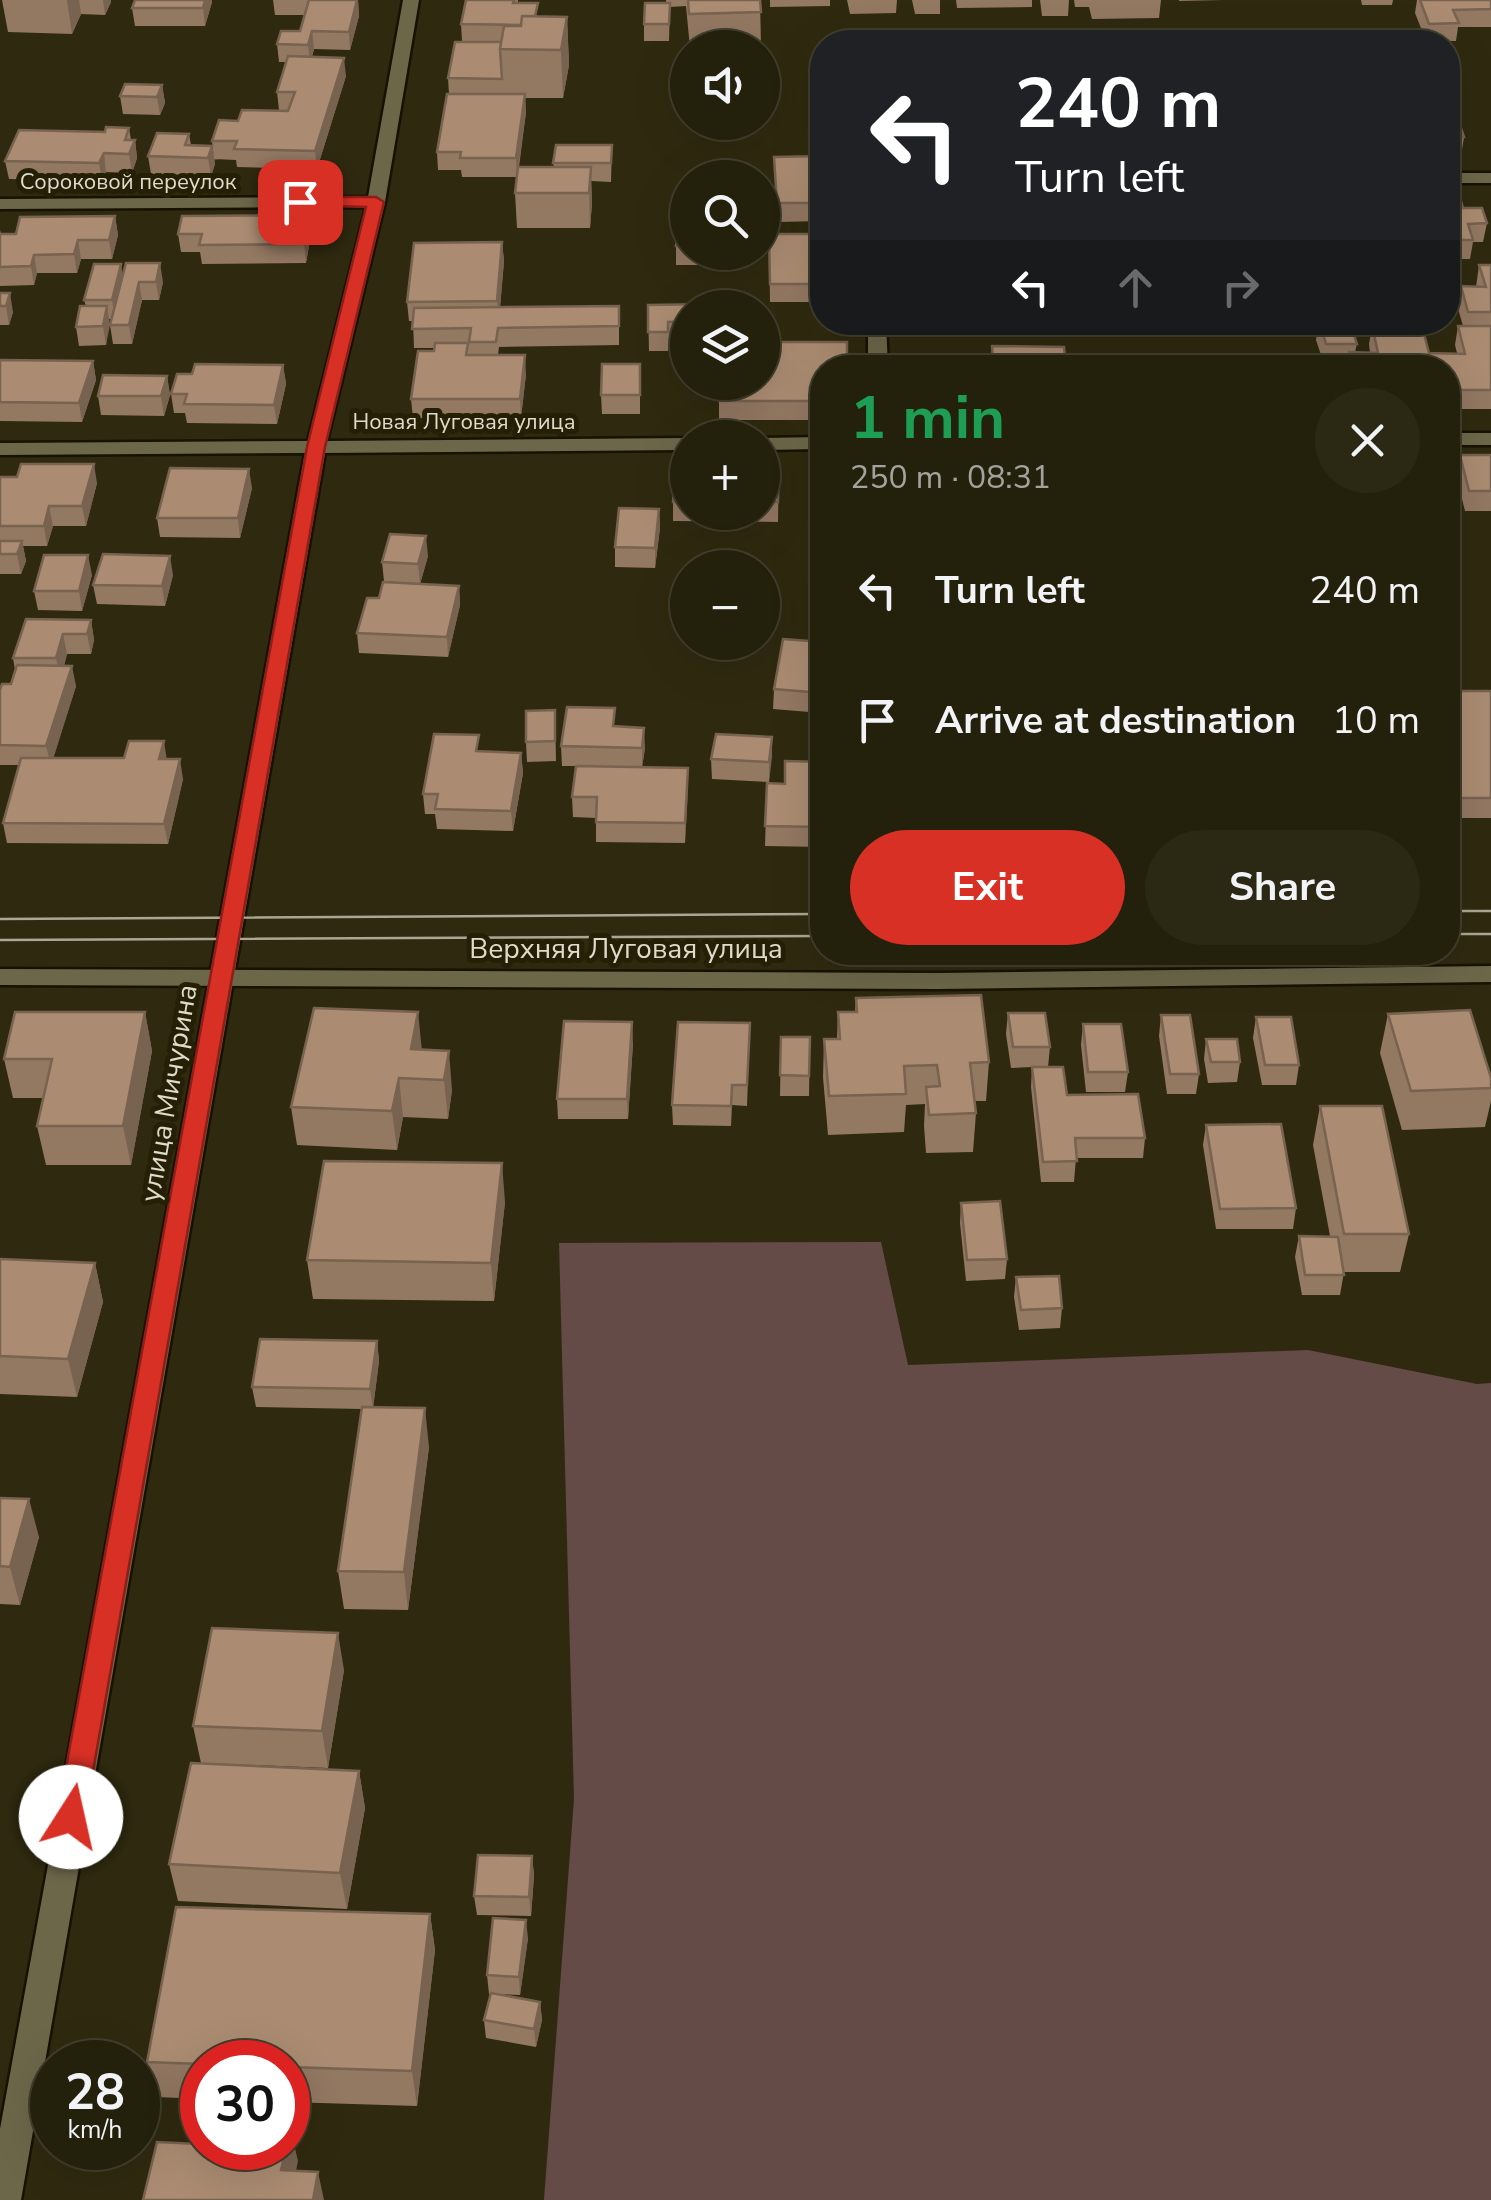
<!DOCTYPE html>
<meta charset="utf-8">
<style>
:root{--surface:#23200b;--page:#2b2814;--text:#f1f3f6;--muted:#a3a39d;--line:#403e2c;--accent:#d93025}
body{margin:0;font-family:"Nunito Sans",sans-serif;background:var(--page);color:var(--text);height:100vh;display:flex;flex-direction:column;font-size:38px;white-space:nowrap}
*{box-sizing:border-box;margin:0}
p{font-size:32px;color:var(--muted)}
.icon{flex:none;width:55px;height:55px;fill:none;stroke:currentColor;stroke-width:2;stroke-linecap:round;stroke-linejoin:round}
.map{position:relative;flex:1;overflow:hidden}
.drawer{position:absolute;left:810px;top:355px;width:650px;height:610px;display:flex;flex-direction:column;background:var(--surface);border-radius:40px;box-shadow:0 10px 40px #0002,0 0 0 2px var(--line)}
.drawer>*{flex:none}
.hud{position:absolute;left:810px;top:30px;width:650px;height:305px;border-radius:40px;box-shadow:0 10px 40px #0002,0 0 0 2px var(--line);background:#202124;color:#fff;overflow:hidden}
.tools{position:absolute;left:670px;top:30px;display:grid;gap:20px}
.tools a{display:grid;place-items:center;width:110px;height:110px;border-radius:50%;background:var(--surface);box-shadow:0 10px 40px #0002,0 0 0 2px var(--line);font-size:50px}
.speed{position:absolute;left:30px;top:2040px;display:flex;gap:20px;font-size:50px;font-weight:700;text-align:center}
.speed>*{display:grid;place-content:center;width:130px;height:130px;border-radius:50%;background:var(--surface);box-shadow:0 10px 40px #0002,0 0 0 2px var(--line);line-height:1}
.speed small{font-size:25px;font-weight:400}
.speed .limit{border:15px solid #d22;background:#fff;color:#111}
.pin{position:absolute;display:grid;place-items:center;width:85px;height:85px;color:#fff;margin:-42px;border-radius:20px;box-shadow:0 5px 15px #0006}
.me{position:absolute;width:110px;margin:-55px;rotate:10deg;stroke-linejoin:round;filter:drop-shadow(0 0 8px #0008)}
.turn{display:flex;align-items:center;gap:35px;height:210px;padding:0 40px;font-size:45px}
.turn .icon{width:130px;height:130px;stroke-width:2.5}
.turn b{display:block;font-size:70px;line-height:85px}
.lanes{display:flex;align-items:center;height:95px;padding:0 40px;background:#0003;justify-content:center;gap:50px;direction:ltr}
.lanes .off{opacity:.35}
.round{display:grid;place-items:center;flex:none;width:105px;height:105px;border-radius:52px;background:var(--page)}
.headline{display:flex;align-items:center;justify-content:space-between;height:170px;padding:0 40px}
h1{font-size:60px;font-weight:700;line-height:75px;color:#1e9e55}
.primary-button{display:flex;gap:20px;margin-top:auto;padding:20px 40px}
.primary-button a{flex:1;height:115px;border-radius:60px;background:var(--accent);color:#fff;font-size:40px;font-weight:700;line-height:115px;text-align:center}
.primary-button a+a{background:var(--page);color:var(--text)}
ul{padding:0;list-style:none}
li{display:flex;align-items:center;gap:30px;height:130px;padding:0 40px}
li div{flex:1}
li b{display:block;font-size:38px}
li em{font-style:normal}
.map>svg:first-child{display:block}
.green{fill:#654b47}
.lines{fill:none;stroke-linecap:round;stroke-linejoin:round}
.minor-casing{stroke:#171200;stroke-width:5}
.secondary-casing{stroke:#171200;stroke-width:5}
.minor{fill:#6d674a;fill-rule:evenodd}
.secondary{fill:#6d674a;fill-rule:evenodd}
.tram{stroke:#aba794;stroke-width:2.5}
.wall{fill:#937862;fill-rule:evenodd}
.shaded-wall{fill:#786250}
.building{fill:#ab8c72;stroke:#786250;stroke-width:2.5}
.route{fill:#d93025;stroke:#8d1f18;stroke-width:2.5}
.labels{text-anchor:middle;stroke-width:10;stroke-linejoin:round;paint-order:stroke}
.far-street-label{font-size:22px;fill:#dedbcb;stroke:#252005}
.street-label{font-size:28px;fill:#dedbcb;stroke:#252005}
</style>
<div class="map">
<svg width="1491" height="2200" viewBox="0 0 1491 2200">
<rect width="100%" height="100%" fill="#2f2a0f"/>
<!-- green -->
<path class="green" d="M881,1242l27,123 400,-15 169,34 14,-1v817h-947l30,-401 -15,-556z"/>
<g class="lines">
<defs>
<path id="minor" d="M403,0h16l-34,202 -58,239 361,-3v12l-363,3 -304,1747h-21v-71l305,-1676 -305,2v-12l308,-2 58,-234 -366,2v-10l368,-2z
M1448,173h43v10h-43z
M868,322h18l2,46h-20z
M1448,433h43v12h-43z
M822,437v12l-60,1v-12z"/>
<path id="secondary" d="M1491,966v16l-553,7 -938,-4v-16l938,4z"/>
</defs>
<!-- minor casing -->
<use href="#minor" class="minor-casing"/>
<!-- secondary casing -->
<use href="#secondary" class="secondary-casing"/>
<!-- minor -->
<use href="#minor" class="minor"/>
<!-- secondary -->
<use href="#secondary" class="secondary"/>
<!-- tram -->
<path class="tram" d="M1448,911h43
M0,919l822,-5
M1448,934h43
M0,940l822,-4"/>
</g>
<!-- wall -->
<path class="wall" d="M2,0h109v2l-6,13 -24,-1 -9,20 -64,-2z
M273,0h85l1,16 -9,34 -36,-1 -2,8 34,19 -29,93 -80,-2 -1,-7 -22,-1 -2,-18 26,-20 50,-10 -9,-1 -2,-18 9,-30h-7l-2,-18 23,-13 5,-16h-30z
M466,0h52v3l20,13 29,1 2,48 -6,33h-38l1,14 -7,55h35l-1,-4 59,-18 -1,37 -20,-1 1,22 -2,25h-73l-2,-35 2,-16h-55l-1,-7h-23l-1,-18 12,-58 -1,-16 14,-37 -1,-17z
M666,0h94l1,46 -71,2 -4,-42 -16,1 -1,34h-25v-17l22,-21z
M770,0h60v6l-60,1z
M847,0h50l-1,13 -46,1z
M912,0h28v14h-25z
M956,0h76v7l-75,1z
M1040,0h29l-1,16h-26z
M1074,0h87l-2,18 -67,1 -3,-12h-14z
M1179,0h44l-44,1z
M1361,0h32l-1,5h-30z
M1417,0h74v27h-33l-2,14h-30l-11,-28z
M212,2l-7,24h-70l-3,-18z
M162,85l3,18 -5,12 -37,-1 -3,-18z
M1448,96l16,41 -3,19h-13z
M818,112h4v109l-45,1 -3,-65 43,-1z
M129,128l2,12h4l2,18 -5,15 -26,-1 -4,9 -93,-2 -4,-18 100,-29z
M189,134l2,11 21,1 3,18 -4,12 -60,-2 -3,-18z
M1448,191l15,17 24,15 -4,19h-10l-3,17h-22z
M688,203v49h48v13h-60v-19z
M762,203h6v34h-6z
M115,216l3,19 -6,24h-31l-4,14h-40l-3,12 -34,1v-56l1,4h15z
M178,234h133l-5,29 -104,1 -2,-12h-19z
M769,234h53v68h-52z
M502,242l2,19 -4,46 119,-1v39l-120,2 -1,8 28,19 -5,44h-108l-2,-19 23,-51h-20l-1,-27h-4l-2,-19z
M1479,265h12v144h-43v-41h-102l1,-5h-19l1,5h-39l1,-10h31l-6,-18 1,-7h-6l-2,-11h69v3l51,28h28l-2,-8 3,-19h5l-6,-21 4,-19 15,1zM1354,333h17l-2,11 1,9 -15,-1 2,-8z
M123,275l40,7 -4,18h-17l-10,44h-19l-3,-19 2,-6h-3l-3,26 -27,1 -3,-19 10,-21 -2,-6z
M0,293l13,19 -4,13h-9z
M648,305l40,3v32l-19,1 -1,10h-19z
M945,322h64l-1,9 -61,2z
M1041,322h46l-1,9 -44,-1z
M1168,322h45v5h-44z
M0,360l93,1 3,19 -14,42 -82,-1z
M640,364v50h-38l-1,-19z
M283,365l3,19 -9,40 -90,-1 -2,-10h-11l-3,-19 21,-20z
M822,368v52h-103v-38z
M167,376l3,19 -6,21 -63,-1 -3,-19z
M1460,455h31v56h-26l-9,-36z
M762,463l17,1 -1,58 -105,-1v-19l15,-28v38h74z
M0,477l97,6 -11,43h-33l-6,20h-24l3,15 -5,13h-21z
M252,488l-12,50 -80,-1 -3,-19z
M659,509l1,19 -5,40 -40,-1v-20z
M428,556l-8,28 -36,-3 -2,-19z
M92,575l-10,36 -44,-1 -4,-19z
M173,575l-8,31 -68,-2 -4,-19z
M459,586l1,19 -12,52 -89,-4 -2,-20z
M91,620l3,20 -3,14h-24l-3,12 12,20 -23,72 113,1 17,20 -15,65 -161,-1 -4,-20 16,-58h-19v-75l11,-6 4,-14 -2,-12z
M822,642v71l-49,-4 1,-20z
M1448,691h43v127h-43z
M555,710l1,51 -29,1 -1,-20z
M616,727l29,21 -3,19 46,1 -3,75 -89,-1v-24l-23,-1 -1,-20 4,-31h-14l-1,-20z
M772,737l-3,45 -57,-3 -1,-20z
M521,753l2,20 -10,58 -76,-2 -2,-15h-10l-2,-20z
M822,762v85l-57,-1 2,-63 17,1z
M856,998l133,64 -3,39h-12l2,12 -3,39 -47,1 -2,-27 1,-22 -19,1 -2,27 -76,3 -5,-58 1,-38h13l1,-27h17z
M145,1012l7,39 -21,114h-85l-9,-39 7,-28h-31l-9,-39z
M1008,1013l42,34 -2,20 19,28 78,43 -2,20h-67l-2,24h-33l-10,-95 1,-20 -21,1 -5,-34z
M1388,1014l103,64v23l-6,26 -83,3 -22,-77z
M1161,1015l38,59 -3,20h-29l-8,-58z
M1256,1017l43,48 -3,20h-34l-9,-47z
M750,1023l-3,83 -15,-1 -1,21 -58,-1 -1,-20z
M1083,1024l45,48 -3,20h-39l-5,-47z
M781,1037h29l-1,59h-29z
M1206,1039l34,23 -3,20 -29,1 -4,-24z
M633,1043l-5,76h-70l-1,-20z
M422,1050l30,40 -4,29 -45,-2 -6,33 -100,-5 -6,-38z
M1320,1106l89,128 -9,38h-56l-4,23h-38l-7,-38 4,-21h31l-17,-91z
M1206,1125l90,83 -3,21h-77l-13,-84z
M505,1202l-11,99 -181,-2 -6,-39z
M961,1203l46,56 -2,20 -39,2 -6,-58z
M0,1259l95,4 8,39 -26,95 -77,-3z
M1016,1277l46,31 -2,20 -41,2 -5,-33z
M377,1341l2,20 -6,47 56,39 -21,163 -64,-1 -6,-38 24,-162 -106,-2 -4,-20z
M0,1498l39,39 -19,68 -20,-1z
M344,1670l-16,98 -127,-5 -8,-37z
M359,1771l6,37 -18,101 -169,-8 -9,-37z
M532,1856l2,19 -3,41 -54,-1 -3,-19z
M430,1914l5,36 -18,156 -129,-4v-40h-86v37l-45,-2 -10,-35z
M528,1938l-8,57 -24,-1 44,8 2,18 -6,27 -50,-9 -2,-18 7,-26h-2l-2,-19z"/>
<!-- shaded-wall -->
<path class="shaded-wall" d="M67,0h12l2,14 -9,20z
M103,0h8v2l-6,13z
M205,0h7v2l-7,24 -2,-18z
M358,0l1,16 -9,34 -1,-18z
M567,17l2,48 -6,33 -2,-48z
M312,31l2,18 -4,14 -2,-18z
M344,58l2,18 -29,93 -2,-18z
M162,85l3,18 -5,12 -3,-18z
M525,94l1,18 -9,65 -1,-19z
M135,140l2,18 -5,15 -3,-19z
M212,146l3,18 -4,12 -3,-18z
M104,153l2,19 -4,9 -3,-18z
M591,167l1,36 -2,25 -1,-35z
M309,215l2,19 -5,29 -2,-19z
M115,216l3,19 -6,24 -3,-19z
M78,240l3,19 -4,14 -3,-19z
M502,242l2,19 -5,59 -2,-19z
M34,255l3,18 -3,12 -3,-19z
M160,263l3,19 -4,18 -3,-18z
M121,264l3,18 -9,36 -3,-18z
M139,282l3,18 -10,44 -3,-19z
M10,293l3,19 -4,13 -3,-19z
M107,306l3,19 -4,20 -3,-19z
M525,355l1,19 -5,44 -1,-19z
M93,361l3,19 -14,42 -3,-19z
M283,365l3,19 -9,40 -3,-19z
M167,376l3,19 -6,21 -3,-20z
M94,464l3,19 -11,43 -4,-20z
M249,469l3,19 -12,50 -2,-20z
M49,506l4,20 -6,20 -3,-20z
M659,509l1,19 -5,40v-20z
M426,536l2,20 -8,28 -2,-20z
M22,541l4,20 -5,13 -4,-20z
M88,555l4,20 -10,36 -3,-20z
M170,556l3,19 -8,31 -3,-20z
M459,586l1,19 -12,52 -1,-20z
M91,620l3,20 -3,14 -4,-20z
M63,634l4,20 -7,24 -4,-20z
M72,666l4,20 -25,80 -5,-20z
M644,728l1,20 -3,20v-20z
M772,737v20l-3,25v-20z
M164,741l3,20 -8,-2z
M521,753l2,20 -10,58 -2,-20z
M180,759l3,20 -15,65 -4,-20z
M688,768v20l-3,55v-20z
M145,1012l7,39 -21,114 -8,-39z
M418,1012l4,39 -11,-2z
M632,1022l1,21 -5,76 -1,-20z
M449,1051l3,39 -4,29 -4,-39z
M399,1078l4,39 -6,33 -5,-39z
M502,1163l3,39 -11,99 -3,-38z
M95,1263l8,39 -26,95 -9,-38z
M377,1341l2,20 -6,48 -3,-20z
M425,1408l4,39 -21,163 -4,-38z
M29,1499l10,38 -19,68 -10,-38z
M338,1633l6,37 -16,98 -6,-37z
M359,1771l6,37 -18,101 -7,-36z
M532,1856l2,19 -3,41 -2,-19z
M430,1914l5,36 -18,156 -5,-35z
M526,1920l2,18 -8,57 -1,-18z
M540,2002l2,18 -6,27 -2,-18z
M290,2127l8,34 -8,39 -9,-30 5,-22h2z
M318,2172l6,28h-11z"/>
<!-- building -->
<path class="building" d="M135,0h70l-2,8h-71z
M309,0h48l-8,32 -37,-1 -4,14 -31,-1 4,-13h19z
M466,0h48l-1,3h25l-3,13h-13l-1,9 -60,-1z
M688,0h72l1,12 -72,2z
M1420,0h71v9l-38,1 6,13 -30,1z
M645,3h25l-1,21h-25z
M522,16l45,1 -6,33 -61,-1 4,-23h17z
M866,38l51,1v3h-52z
M455,42h46l-1,7 2,30 -54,-1z
M288,56l56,2 -29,93 -81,-2 3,-8h-25l7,-21 19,1 4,-11 46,1 7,-19h-18z
M125,84l37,1 -5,12 -37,-1z
M447,94h78l-9,64h-56l1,-6h-24z
M1448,96h2l14,41h-16z
M818,112h4v29h-5z
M106,127l23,1 -4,12h10l-6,14 -25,-1 -5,10 -94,-2 14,-31 86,2z
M157,133l32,1 -4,11 27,1 -4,12 -60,-2z
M556,145h56l-1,18h-58z
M822,156v47h-45l-3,-46z
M518,167h73l-2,26h-74z
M1448,191h10l5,17h19l5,15 -19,1 5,16h-25z
M682,203h6v43h-12z
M762,203h6v16h-6z
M309,215l-5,29 -105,1 3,-11h-24l4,-18z
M115,216l-6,24h-31l-4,14 -40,1 -3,11 -31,1v-33h16l4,-17z
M769,234h53v50h-52z
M502,242l-5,59 -90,1 7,-59z
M126,263h34l-4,19h-17l-10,43h-19z
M94,264h27l-9,36h-28z
M1479,265h12v47h-23l-7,-26 25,1z
M0,293h10l-4,13h-6z
M715,304v4h-27v13l-20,1v10h-20v-27z
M80,306h27l-4,20 -27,1z
M619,306v20l-121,2 -2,14h-27l2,-14 -59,1 2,-21z
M1320,322h30l7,22h-31z
M1372,325l50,1 7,27 36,1 -7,-28h33v64h-43v-22h-95l-4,-16 29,1z
M762,342h85v26h-25v33h-103v-19h43z
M435,343h33l-2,12h59l-5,44h-109l7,-48h16z
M992,346l72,1 2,21h-104l-1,-9 32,1z
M1093,355l70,1 1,12h-70z
M1177,355h100l2,13h-100z
M1291,358h36l2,10h-36z
M0,360l93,1 -14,42 -79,-1z
M195,364l88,1 -9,40 -90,-1 3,-10h-16l6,-20h15z
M602,364h38v31h-39z
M103,375l64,1 -6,20h-63z
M1460,455h31v36h-22z
M762,463l17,1 -1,38h-16z
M21,464h73l-12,42h-33l-5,20h-44v-49h17z
M170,468l79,1 -11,49h-81z
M675,474h13v28h-15z
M619,508l40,1 -4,39 -40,-1z
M390,534l36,2 -8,28 -36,-2z
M0,541h22l-5,13h-17z
M103,554l67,2 -8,30 -69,-1z
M44,555h44l-9,36h-45z
M383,582l76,4 -12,51 -90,-4 10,-35h12z
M26,619l65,1 -4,14h-24l-7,24h-43z
M783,639l39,3v51l-48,-4z
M17,665l55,1 -26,80 -46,-1v-55l2,-6h9z
M1448,691h43v107h-39l-4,-23z
M567,707l48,1 -2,18 31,2 -2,20 -81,-2z
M555,710v31l-29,1v-31z
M434,734l45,1 -3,16 45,2 -10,58 -76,-2 3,-15h-15z
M716,734l56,3 -3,25 -58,-3z
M129,741h35l-5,18h21l-16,65 -161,-1 18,-65h103z
M785,761l37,1v65l-57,-1 2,-43 18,1z
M576,766l112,2 -3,55 -89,-1 1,-25h-25z
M981,995l8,67 -19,1 6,50 -47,2 -3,-28 14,-1 -3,-21 -33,1 2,28 -77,2 -5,-57h16l-2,-27h19l-1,-14z
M314,1008l104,4 -7,37 38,2 -5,29 -45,-2 -7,33 -101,-4z
M1470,1010l21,68v10l-80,3 -23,-77z
M15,1012h130l-22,114h-86l15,-67h-48z
M1008,1013h37l5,34h-37z
M1161,1015h29l9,59h-29z
M1256,1017h35l8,48h-34z
M564,1021l68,1 -5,77h-70z
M678,1022l72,1 -3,62h-15l-1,21 -59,-1z
M1083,1024h38l7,48h-40z
M781,1037h29l-1,39 -29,-1z
M1206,1039h31l3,23h-29z
M1032,1067h31l4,28 71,-1 7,44h-70l2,23 -34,1z
M1320,1106h62l27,128h-65z
M1281,1124l15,84 -76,1 -14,-84z
M324,1161l178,2 -11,100 -184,-3z
M1000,1201l7,58 -40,1 -6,-57z
M1299,1236l39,1 6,38h-39z
M0,1259l95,4 -27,96 -68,-3z
M1059,1276l3,32 -41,2 -5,-33z
M260,1339l117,2 -7,48 -118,-2z
M362,1407l63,1 -21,164 -66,-1z
M0,1498l29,1 -19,68 -10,-1z
M212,1628l126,5 -16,98 -129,-5z
M191,1763l168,8 -19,102 -171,-9z
M478,1855l54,1 -3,41 -55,-1z
M176,1907l254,7 -18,157 -124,-4v-5h-86v2l-55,-2z
M493,1918l33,2 -7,57 -32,-2z
M491,1993l49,9 -6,27 -50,-9z
M202,2123v25h84l-5,22 37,2 -5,28h-170l14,-58 40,2z"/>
<!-- route -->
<path class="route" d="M300,197h76l8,5 -59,245 -240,1370 -4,9 -10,3 -10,-3 -4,-9 250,-1370 59,-240 -71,-2v-6z"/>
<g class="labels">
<!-- far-street labels -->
<g class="far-street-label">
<text x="128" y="189">Сороковой переулок</text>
<text x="464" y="429">Новая Луговая улица</text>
</g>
<!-- street labels -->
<g class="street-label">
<text x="626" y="958">Верхняя Луговая улица</text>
<text transform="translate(168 1093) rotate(-80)" y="10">улица Мичурина</text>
</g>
</g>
</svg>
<div class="tools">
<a><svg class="icon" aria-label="sound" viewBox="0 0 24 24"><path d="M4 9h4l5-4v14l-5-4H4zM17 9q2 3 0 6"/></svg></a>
<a><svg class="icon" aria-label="search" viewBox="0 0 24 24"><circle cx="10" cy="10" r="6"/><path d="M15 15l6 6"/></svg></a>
<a><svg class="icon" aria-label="layers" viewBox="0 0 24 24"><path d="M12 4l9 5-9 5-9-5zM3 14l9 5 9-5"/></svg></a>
<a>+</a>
<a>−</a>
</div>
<div class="speed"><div>28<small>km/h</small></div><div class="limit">30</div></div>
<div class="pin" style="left:300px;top:202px;background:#d93025"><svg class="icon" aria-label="arrive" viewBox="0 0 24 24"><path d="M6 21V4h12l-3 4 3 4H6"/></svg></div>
<svg class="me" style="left:71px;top:1817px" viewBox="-20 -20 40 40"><circle r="19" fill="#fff"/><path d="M0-13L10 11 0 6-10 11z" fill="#d93025"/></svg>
<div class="hud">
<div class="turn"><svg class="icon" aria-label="left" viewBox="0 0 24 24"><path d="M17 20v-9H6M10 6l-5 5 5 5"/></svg><div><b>240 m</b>Turn left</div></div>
<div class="lanes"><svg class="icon" aria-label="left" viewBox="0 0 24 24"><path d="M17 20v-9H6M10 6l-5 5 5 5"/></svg><svg class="icon off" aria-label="ahead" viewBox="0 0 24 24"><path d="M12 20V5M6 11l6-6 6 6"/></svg><svg class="icon off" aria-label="right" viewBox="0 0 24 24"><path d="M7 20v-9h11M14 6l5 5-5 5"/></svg></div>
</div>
<section class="drawer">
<div class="headline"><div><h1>1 min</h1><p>250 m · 08:31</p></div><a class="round"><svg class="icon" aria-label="close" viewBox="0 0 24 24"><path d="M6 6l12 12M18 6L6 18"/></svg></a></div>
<ul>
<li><svg class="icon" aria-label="left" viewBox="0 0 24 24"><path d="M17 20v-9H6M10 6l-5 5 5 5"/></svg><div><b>Turn left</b></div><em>240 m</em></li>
<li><svg class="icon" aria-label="arrive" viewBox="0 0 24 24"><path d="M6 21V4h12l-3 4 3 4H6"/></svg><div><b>Arrive at destination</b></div><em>10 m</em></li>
</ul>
<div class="primary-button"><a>Exit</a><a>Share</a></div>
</section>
</div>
